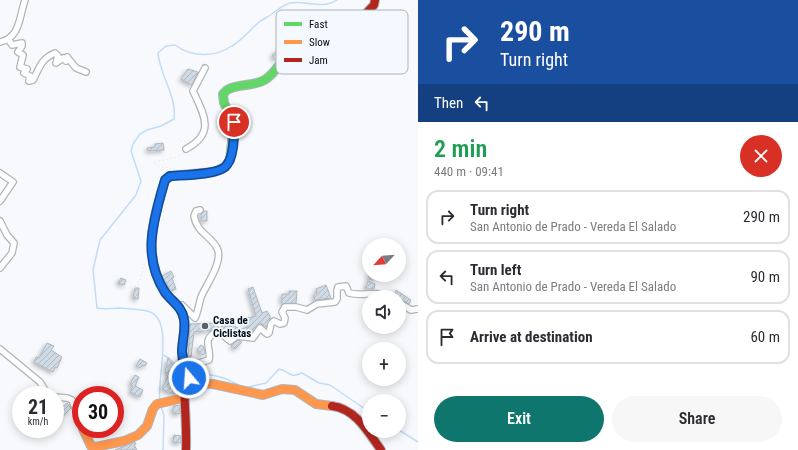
<!DOCTYPE html>
<meta charset="utf-8">
<style>
:root{--surface:#fff;--page:#f7f7f7;--text:#2b2b33;--muted:#7c7c81;--line:#e1e1e2;--accent:#0f766e}
body{margin:0;font-family:"Roboto Condensed",sans-serif;background:var(--page);color:var(--text);height:100vh;display:flex;flex-direction:column;font-size:15px;white-space:nowrap}
*{box-sizing:border-box;margin:0}
p{font-size:13px;color:var(--muted)}
.icon{flex:none;width:22px;height:22px;fill:none;stroke:currentColor;stroke-width:2;stroke-linecap:round;stroke-linejoin:round}
.map{position:relative;flex:1;overflow:hidden}
.side{display:flex;flex-direction:column;background:var(--surface);width:380px}
.side>*{flex:none}
.banner{background:#1a4fa0;color:#fff;overflow:hidden}
.needle{width:26px;rotate:244deg}
.tools{position:absolute;left:362px;top:238px;display:grid;gap:8px}
.tools a{display:grid;place-items:center;width:44px;height:44px;border-radius:50%;background:var(--surface);box-shadow:0 2px 10px #0003;font-size:20px}
.speed{position:absolute;left:12px;top:386px;display:flex;gap:8px;font-size:20px;font-weight:700;text-align:center}
.speed>*{display:grid;place-content:center;width:52px;height:52px;border-radius:50%;background:var(--surface);box-shadow:0 2px 10px #0003;line-height:1}
.speed small{font-size:10px;font-weight:400}
.speed .limit{border:6px solid #d22;background:#fff;color:#111}
.pin{position:absolute;display:grid;place-items:center;width:34px;height:34px;color:#fff;margin:-17px;border:2px solid #fff;border-radius:50%;box-shadow:0 1px 4px #0007}
.me{position:absolute;width:44px;margin:-22px;rotate:342deg;stroke-linejoin:round;filter:drop-shadow(0 0 3px #0008)}
.turn{display:flex;align-items:center;gap:14px;height:84px;padding:0 16px;font-size:18px}
.turn .icon{width:52px;height:52px;stroke-width:2.5}
.turn b{display:block;font-size:28px;line-height:34px}
.then{display:flex;align-items:center;height:38px;padding:0 16px;background:#0003;gap:8px;font-size:15px}
.round{display:grid;place-items:center;flex:none;width:42px;height:42px;border-radius:21px;background:var(--page)}
.headline{display:flex;align-items:center;justify-content:space-between;height:68px;padding:0 16px}
h1{font-size:24px;font-weight:600;line-height:30px;color:#1e9e55}
.button{display:flex;gap:8px;margin-top:auto;padding:8px 16px}
.button a{flex:1;height:46px;border-radius:24px;background:var(--accent);color:#fff;font-size:16px;font-weight:600;line-height:46px;text-align:center}
.button a+a{background:var(--page);color:var(--text)}
ul{padding:0;list-style:none}
li{display:flex;align-items:center;gap:12px;height:54px;margin:0 8px 6px;padding:0 8px;border:2px solid var(--line);border-radius:12px}
li div{flex:1}
li b{display:block;font-size:15px}
li em{font-style:normal}
main{display:flex;flex:1;min-height:0}
.map>svg:first-child{display:block}
.lines{fill:none;stroke-linecap:round;stroke-linejoin:round}
.stream{stroke:#c0dcf9;stroke-width:1.5}
.building{fill:url(#building-hatch);stroke:#b2b7bd;filter:url(#shadow)}
.street-casing{stroke:#b0b5bb;stroke-width:8}
.fast-casing{stroke:#b0b5bb;stroke-width:10}
.slow-casing{stroke:#b0b5bb;stroke-width:10}
.jam-casing{stroke:#b0b5bb;stroke-width:10}
.path{stroke:#dfe0e2;stroke-width:1;stroke-dasharray:1 3;stroke-linecap:butt}
.street{stroke:#fefeff;stroke-width:5.5}
.fast{stroke:#63d668;stroke-width:8}
.slow{stroke:#ff974d;stroke-width:8}
.jam{stroke:#b3261e;stroke-width:8}
.route-casing{stroke:#114b97;stroke-width:10}
.route{stroke:#1a73e8;stroke-width:7}
.poi-dot{fill:#5a6066;stroke:#f4f9ff;stroke-width:1.5}
.labels{text-anchor:middle;stroke-width:3.5;stroke-linejoin:round;paint-order:stroke}
.poi-label{font-size:11px;font-weight:bold;fill:#050d15;stroke:#f4f9ff;text-anchor:start}
.key{fill:#f4f9ff;stroke:#acb2b9;stroke-width:1}
.key-label{font-size:11px;fill:#050d15}
</style>
<main>
<div class="map">
<svg width="418" height="450" viewBox="0 0 418 450">
<defs>
<pattern id="building-hatch" width="6" height="6" patternUnits="userSpaceOnUse"><rect width="6" height="6" fill="#cfdae5"/><path d="M-1 1l2-2M0 6l6-6M5 7l2-2" fill="none" stroke="#b0bac4"/></pattern>
<filter id="shadow"><feDropShadow dx="-2" dy="2" stdDeviation="2" flood-color="#0004"/></filter>
</defs>
<rect width="100%" height="100%" fill="#f7f9fc"/>
<g class="lines">
<!-- stream -->
<path class="stream" d="M163,355l6,3 11,11
M192,373c22,1 33,4 52,15l22,-5 13,-14c11,2 9,10 23,4l17,10 11,2 35,24h4
M160,401c-4,-20 16,-84 -13,-90 -9,-2 -19,-2 -28,-3 -8,0 -15,2 -22,0l-4,-38 7,-30 36,-45 5,-14 -10,-30 2,-7 7,-10 7,-4 14,-4 13,-7c3,-23 -14,-43 -16,-66l8,-7 9,-1c16,12 39,13 57,1 10,-6 18,-16 27,-24 4,-3 9,-5 13,-8 6,-5 11,-9 18,-11 16,-3 33,7 47,-3
M161,406l3,10 -1,34
M399,430l19,12"/>
</g>
<!-- building -->
<path class="building" d="M281,48l3,4 -9,8 -3,-5z
M188,69l10,3 -6,13 -11,-6z
M163,143l1,7 -16,1 -1,-3 8,-1v-3z
M204,211h3v10h-6v-7z
M171,271l3,6 -2,1 4,11 -5,2 -9,-15z
M368,275h14l-12,5z
M121,278l5,2 -2,5 -6,-2z
M368,281l7,3 -1,5h-9z
M326,285l5,13 -16,2 -2,-4 4,-3 -1,-4z
M253,287l9,26 5,-2 4,7 -5,9 -5,-4 -10,10 -14,-1 -7,4v-6l-6,1 -3,-5h10v-3h4v4l6,2 7,-2 -1,-9 9,-2 -8,-27z
M135,288h4l-1,11 -5,-1z
M396,290l15,10 -2,4 -10,-5v-2h-5z
M289,291h8l-1,12 -14,1v-10h7z
M217,323l1,4 -7,3 -17,2 -3,25h-3l2,-33z
M238,340l4,2 -7,7 -4,-3z
M47,343l7,3 -3,4 11,7 -5,11 -2,-1 -2,5 -19,-10 2,-5 3,1z
M201,345l3,2 1,6 -2,2 -6,-5z
M168,358l10,14 1,7 -5,3 5,2v3l-5,7 -12,-5 7,-16 -4,-1z
M140,359l7,4 -2,3 -3,-1 -2,3 -4,-2z
M135,375l4,2 -4,9 8,4 -3,7 -10,-5 3,-6 -3,-2z
M39,388v1l4,6h-7l-1,-2z
M67,403l4,5 -8,8 -5,-5z
M180,405v9l-7,-1v-7z
M60,415l3,3 -8,7v-5z
M174,435l7,1v7l-8,-1z
M135,442l1,2 -2,1 3,5h-22z"/>
<g class="lines">
<defs>
<path id="street" d="M9,40l3,5 10,-2v3l-4,6 5,3 -3,12 7,2 -3,4 6,3 -1,5 4,-1c7,-13 8,-21 22,-27l3,3 -2,7 7,-5 3,3 1,-4 9,11 10,4
M0,42c20,-4 19,-24 25,-42
M186,149c30,-16 18,-34 7,-58l12,-23
M0,173l13,9 -13,19
M0,221l7,14 7,8 -2,10 -12,15
M399,303l12,7 7,-1
M178,305h4l13,13c3,-6 4,-14 6,-21 5,-12 23,-36 16,-49 -7,-13 -20,-15 -23,-32l2,-5 4,-1
M0,349l40,33 8,13
M199,383l-10,-5v-6l-5,-5 25,-7c3,-13 -9,-20 9,-29l12,10 7,-5 16,2 7,-10 7,6 2,-1 2,-9 3,-3 6,3 4,-1 1,-5 -3,-6 3,-5h11l11,3 10,-6 18,-2 2,-3v-9l1,-3 8,-1 3,7c14,4 25,-3 41,4
M55,397l12,1 5,2 9,23"/>
<path id="fast" d="M161,193l4,-13 5,-4 44,-4 11,-5 5,-7 4,-38 -10,-19 -1,-9 4,-4c12,-7 28,-3 39,-11 15,-10 14,-27 37,-25"/>
<path id="slow" d="M83,429l8,17 5,1 28,-6 14,-6 9,-9 6,-17 4,-5 26,-6 16,-15 14,1 50,11 19,-6 13,1 21,14 16,2"/>
<path id="jam" d="M303,54l26,8 15,-3 7,-30 23,-24 1,-5
M161,193c-10,34 -16,68 4,100 7,9 17,14 19,27 2,11 -2,22 -2,33 1,32 5,64 4,97
M332,406c24,3 36,26 49,44"/>
</defs>
<!-- street casing -->
<use href="#street" class="street-casing"/>
<!-- fast casing -->
<use href="#fast" class="fast-casing"/>
<!-- slow casing -->
<use href="#slow" class="slow-casing"/>
<!-- jam casing -->
<use href="#jam" class="jam-casing"/>
<!-- path -->
<path class="path" d="M178,139l5,4
M175,169l-18,-3 -3,-4 20,-4 10,-5
M132,289l8,-9 5,-18"/>
<!-- street -->
<use href="#street" class="street"/>
<!-- fast -->
<use href="#fast" class="fast"/>
<!-- slow -->
<use href="#slow" class="slow"/>
<!-- jam -->
<use href="#jam" class="jam"/>
</g>
<g class="lines">
<defs>
<path id="route" d="M189,378c0,-5 -2,-6 -4,-11 -2,-4 -2,-11 -3,-15 0,-11 4,-23 2,-33 -2,-13 -13,-18 -19,-27 -24,-37 -11,-73 0,-112l5,-4c13,-1 46,-1 55,-9 10,-9 9,-33 9,-45"/>
</defs>
<!-- route casing -->
<use href="#route" class="route-casing"/>
<!-- route -->
<use href="#route" class="route"/>
</g>
<!-- markers -->
<circle class="poi-dot" cx="205" cy="326" r="4"/>
<g class="labels">
<!-- poi labels -->
<g class="poi-label">
<text x="213" y="324">Casa de<tspan x="213" dy="13">Ciclistas</tspan></text>
</g>
</g>
<!-- legend -->
<rect x="276" y="10" width="132" height="64" rx="6" class="key"/>
<rect x="284" y="22" width="18" height="4" fill="#63d668"/>
<rect x="284" y="40" width="18" height="4" fill="#ff974d"/>
<rect x="284" y="58" width="18" height="4" fill="#b3261e"/>
<g class="key-label">
<text x="309" y="28">Fast</text>
<text x="309" y="46">Slow</text>
<text x="309" y="64">Jam</text>
</g>
</svg>
<div class="tools">
<a><svg class="needle" viewBox="-14 -14 28 28"><path d="M0-13l5 13h-10z" fill="#e53935"/><path d="M0 13l5-13h-10z" fill="#7c7c81"/></svg></a>
<a><svg class="icon" aria-label="sound" viewBox="0 0 24 24"><path d="M4 9h4l5-4v14l-5-4H4zM17 9q2 3 0 6"/></svg></a>
<a>+</a>
<a>−</a>
</div>
<div class="speed"><div>21<small>km/h</small></div><div class="limit">30</div></div>
<div class="pin" style="left:234px;top:122px;background:#d93025"><svg class="icon" aria-label="arrive" viewBox="0 0 24 24"><path d="M6 21V4h12l-3 4 3 4H6"/></svg></div>
<svg class="me" style="left:189px;top:378px" viewBox="-20 -20 40 40"><circle r="17" fill="#1a73e8" stroke="#fff" stroke-width="3"/><path d="M0-11L8 9 0 5-8 9z" fill="#fff"/></svg>
</div>
<section class="side">
<div class="banner">
<div class="turn"><svg class="icon" aria-label="right" viewBox="0 0 24 24"><path d="M7 20v-9h11M14 6l5 5-5 5"/></svg><div><b>290 m</b>Turn right</div></div>
<div class="then">Then<svg class="icon" aria-label="left" viewBox="0 0 24 24"><path d="M17 20v-9H6M10 6l-5 5 5 5"/></svg></div>
</div>
<div class="headline"><div><h1>2 min</h1><p>440 m · 09:41</p></div><a class="round" style="background:#d93025;color:#fff"><svg class="icon" aria-label="close" viewBox="0 0 24 24"><path d="M6 6l12 12M18 6L6 18"/></svg></a></div>
<ul>
<li><svg class="icon" aria-label="right" viewBox="0 0 24 24"><path d="M7 20v-9h11M14 6l5 5-5 5"/></svg><div><b>Turn right</b><p>San Antonio de Prado - Vereda El Salado</p></div><em>290 m</em></li>
<li><svg class="icon" aria-label="left" viewBox="0 0 24 24"><path d="M17 20v-9H6M10 6l-5 5 5 5"/></svg><div><b>Turn left</b><p>San Antonio de Prado - Vereda El Salado</p></div><em>90 m</em></li>
<li><svg class="icon" aria-label="arrive" viewBox="0 0 24 24"><path d="M6 21V4h12l-3 4 3 4H6"/></svg><div><b>Arrive at destination</b></div><em>60 m</em></li>
</ul>
<div class="button"><a>Exit</a><a>Share</a></div>
</section>
</main>
